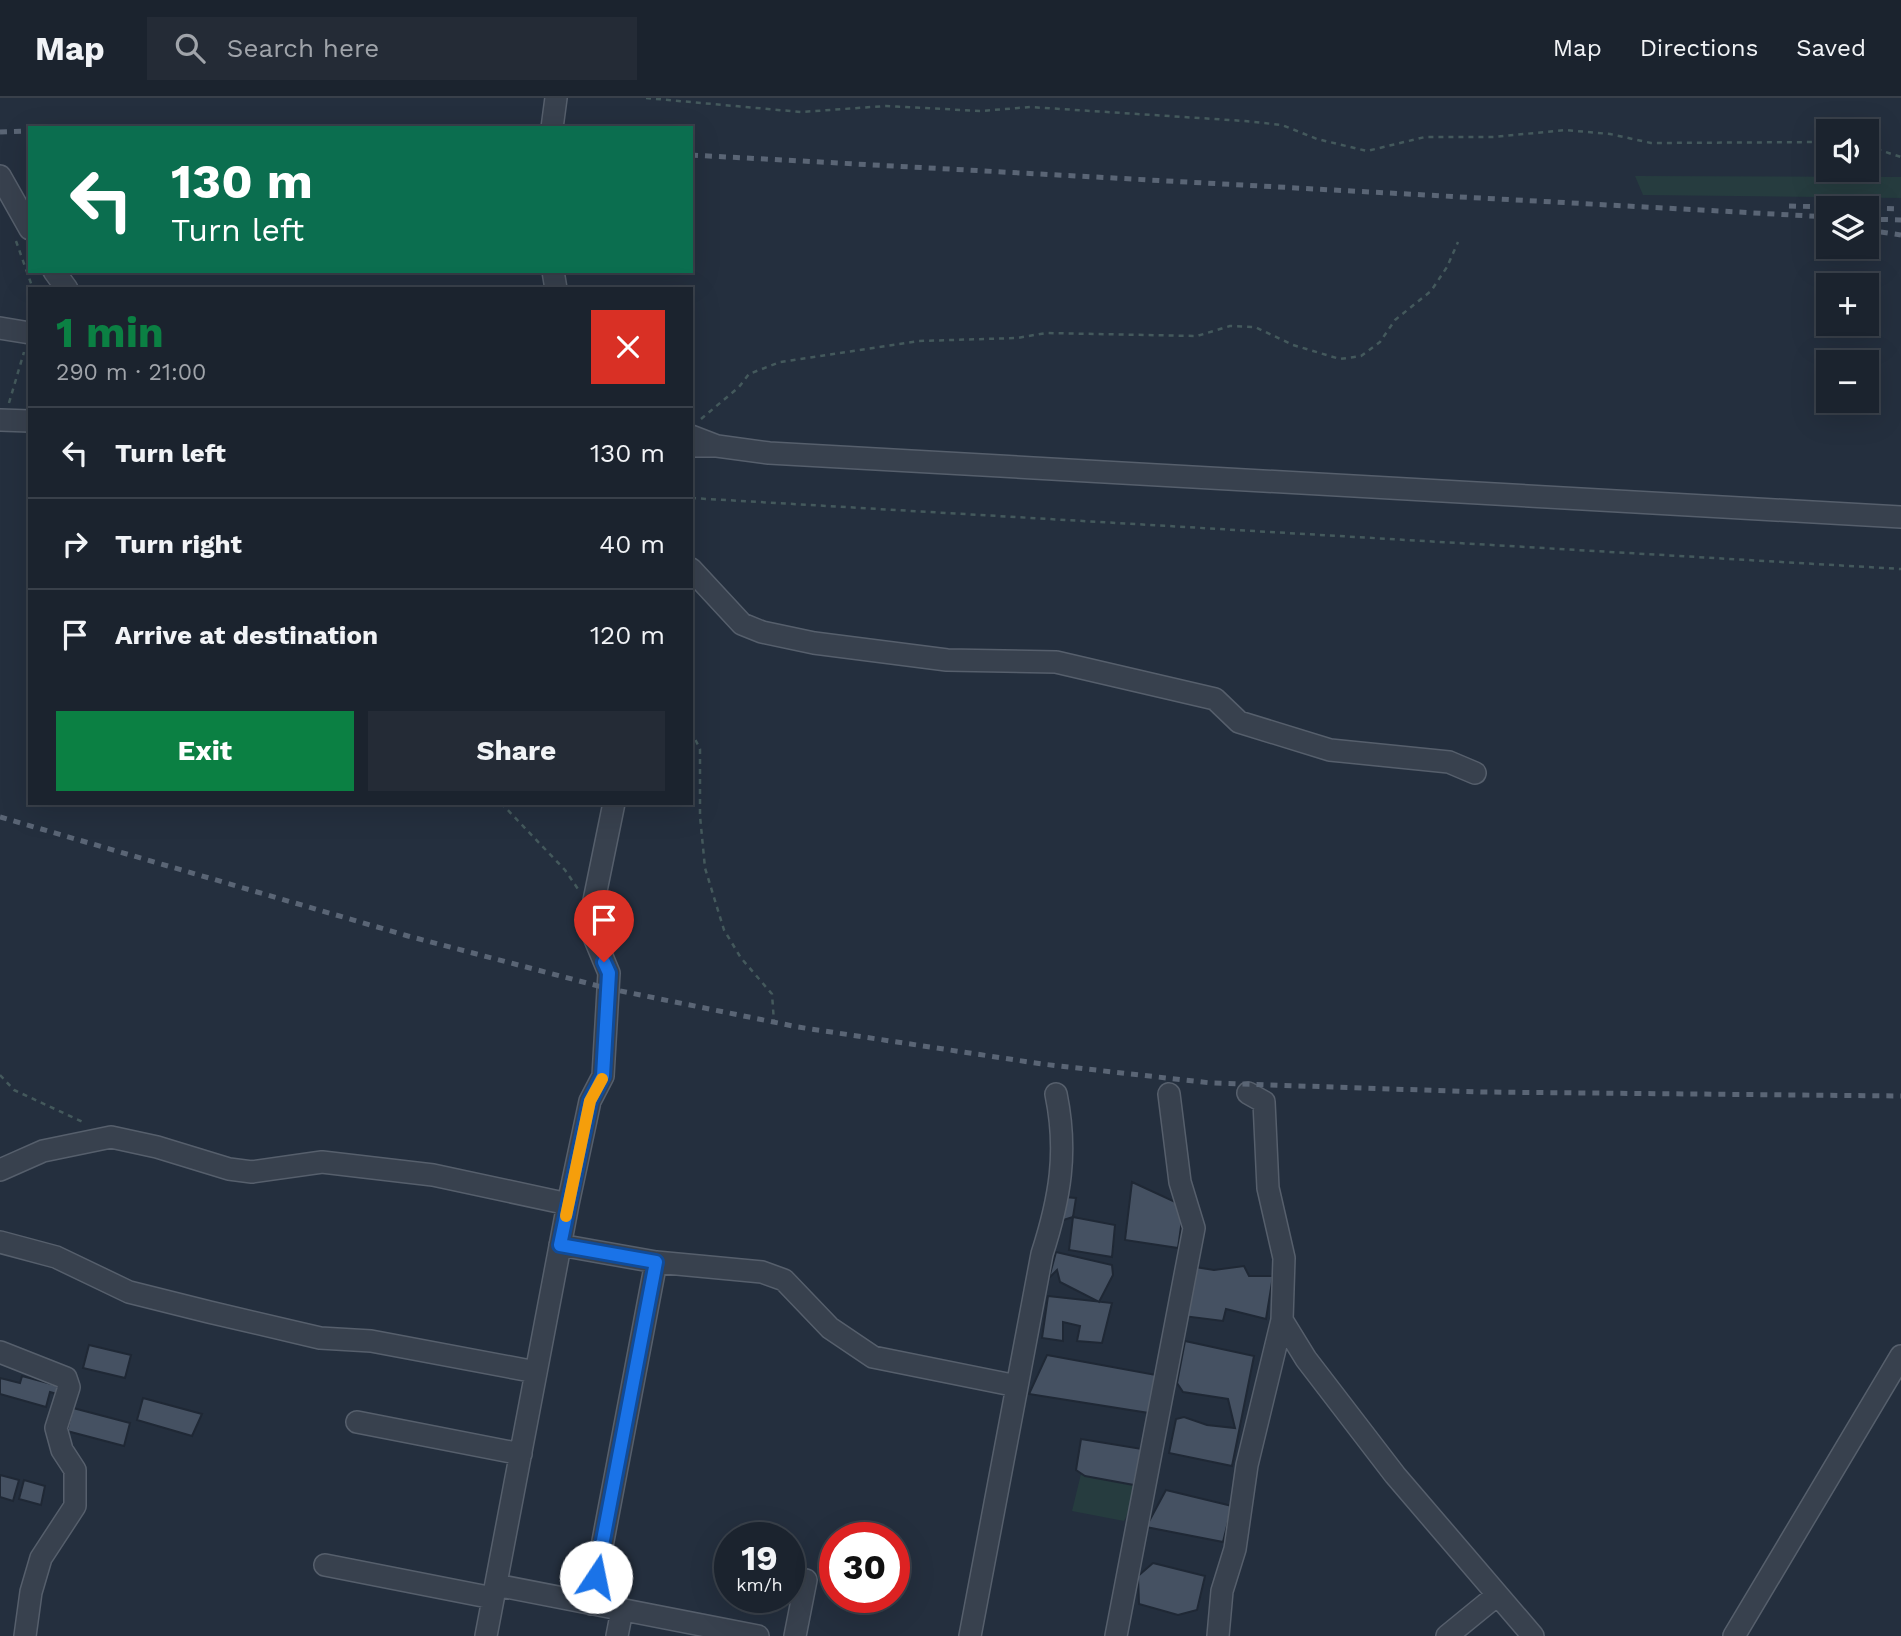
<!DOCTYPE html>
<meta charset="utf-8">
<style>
:root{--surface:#1b232e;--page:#242b36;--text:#f1f3f6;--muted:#a0a4aa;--line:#39404a;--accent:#0b8043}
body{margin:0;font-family:"Work Sans",sans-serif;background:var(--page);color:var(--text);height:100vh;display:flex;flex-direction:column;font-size:26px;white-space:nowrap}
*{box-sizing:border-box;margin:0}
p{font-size:23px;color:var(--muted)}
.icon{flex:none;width:38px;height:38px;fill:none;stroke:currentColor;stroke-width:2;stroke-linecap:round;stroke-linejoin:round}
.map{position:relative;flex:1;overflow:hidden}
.sheet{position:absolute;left:28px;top:189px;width:665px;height:518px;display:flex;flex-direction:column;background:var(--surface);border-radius:0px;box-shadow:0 7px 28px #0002,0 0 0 2px var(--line)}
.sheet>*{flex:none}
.hud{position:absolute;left:28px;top:28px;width:665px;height:147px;border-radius:0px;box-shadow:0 7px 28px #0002,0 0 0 2px var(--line);background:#0b6e4f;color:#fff;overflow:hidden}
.fabs{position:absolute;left:1816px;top:21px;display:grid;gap:14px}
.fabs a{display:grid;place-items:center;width:63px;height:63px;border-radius:0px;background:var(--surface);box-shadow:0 7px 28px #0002,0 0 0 2px var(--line);font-size:35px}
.speed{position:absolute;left:714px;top:1424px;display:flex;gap:14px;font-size:35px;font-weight:700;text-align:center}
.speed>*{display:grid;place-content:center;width:91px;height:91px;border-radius:50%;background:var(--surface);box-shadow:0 7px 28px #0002,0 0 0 2px var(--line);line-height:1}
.speed small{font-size:18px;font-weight:400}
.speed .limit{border:10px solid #d22;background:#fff;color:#111}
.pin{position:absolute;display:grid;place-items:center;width:60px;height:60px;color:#fff;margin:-72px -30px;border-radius:50% 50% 50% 0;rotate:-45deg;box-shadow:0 0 7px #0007}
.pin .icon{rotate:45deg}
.me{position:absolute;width:77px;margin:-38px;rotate:11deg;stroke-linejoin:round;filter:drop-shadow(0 0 5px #0008)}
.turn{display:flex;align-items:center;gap:24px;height:147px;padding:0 28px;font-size:32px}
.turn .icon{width:91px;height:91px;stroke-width:2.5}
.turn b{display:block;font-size:49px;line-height:60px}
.round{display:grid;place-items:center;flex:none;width:74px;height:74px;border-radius:0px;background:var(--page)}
.overview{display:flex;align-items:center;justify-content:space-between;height:119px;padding:0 28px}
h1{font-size:42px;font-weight:700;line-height:52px;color:var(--accent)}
.primary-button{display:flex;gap:14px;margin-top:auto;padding:14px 28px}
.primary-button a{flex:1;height:80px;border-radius:0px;background:var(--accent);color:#fff;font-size:28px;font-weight:700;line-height:80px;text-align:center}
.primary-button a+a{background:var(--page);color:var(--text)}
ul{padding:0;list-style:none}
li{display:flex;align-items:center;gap:21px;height:91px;padding:0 28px;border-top:2px solid var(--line)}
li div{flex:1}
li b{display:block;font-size:26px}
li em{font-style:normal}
header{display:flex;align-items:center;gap:42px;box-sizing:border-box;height:98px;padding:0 35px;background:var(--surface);border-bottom:2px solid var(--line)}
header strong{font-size:33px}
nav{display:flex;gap:38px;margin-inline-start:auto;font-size:24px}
.search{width:490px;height:63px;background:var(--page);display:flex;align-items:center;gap:18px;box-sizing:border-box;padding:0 24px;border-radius:0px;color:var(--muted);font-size:26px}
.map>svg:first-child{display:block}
.green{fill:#263c3f}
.building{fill:#455162;stroke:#1f2835;stroke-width:2}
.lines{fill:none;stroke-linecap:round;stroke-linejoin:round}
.minor-casing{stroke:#565f6c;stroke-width:24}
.path{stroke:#44595c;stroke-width:2.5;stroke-dasharray:5 5;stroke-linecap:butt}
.minor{stroke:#38414e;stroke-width:21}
.rail{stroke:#5a6575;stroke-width:5;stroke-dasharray:7 7;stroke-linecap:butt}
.route-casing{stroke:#114b97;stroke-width:18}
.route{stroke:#1a73e8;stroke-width:12}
.slow{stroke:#f59e0b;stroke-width:12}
</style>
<header>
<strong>Map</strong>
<div class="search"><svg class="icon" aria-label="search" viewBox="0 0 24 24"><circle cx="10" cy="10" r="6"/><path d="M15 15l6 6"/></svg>Search here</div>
<nav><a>Map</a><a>Directions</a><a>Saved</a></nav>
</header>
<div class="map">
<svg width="1901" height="1538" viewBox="0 0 1901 1538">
<rect width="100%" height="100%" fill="#242f3e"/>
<!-- green -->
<path class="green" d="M1635,78l266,1v21l-258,-3z
M1081,1376l53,11 1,14 -11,22 -52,-10z"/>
<!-- building -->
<path class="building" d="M1132,1084l52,24 -6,42 -53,-8z
M1064,1099l12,1 -3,19 -13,4z
M1073,1119l42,8 -3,32 -43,-7z
M1056,1154l56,13 1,10 -14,27 -39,-20 -3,-12 -8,8z
M1244,1168l5,10h24l-7,43 -40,-10 -3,12 -40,-5 12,-49 19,3z
M1048,1198l64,7 -10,40 -25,-2 3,-15 -17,-4v19l-21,-3z
M1185,1243l69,15 -22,110 -63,-13 7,-34 8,-2 23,8 28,3 -7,-29 -45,-7 -6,-9z
M89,1247l42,10 -6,23 -42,-10z
M1047,1257l109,20 -7,38 -120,-19z
M22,1278l37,10 -2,8 -7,-2 -4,15 -46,-13v-16l20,5z
M143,1300l59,16 -10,22 -55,-16z
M73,1310l57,15 -6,23 -57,-15z
M1081,1341l61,10 -8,36 -49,-9 -9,-6z
M0,1377l19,5 -6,21 -13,-4z
M24,1382l21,6 -4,19 -22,-6z
M1166,1392l66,16 -9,36 -77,-15z
M1153,1465l52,13 -8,34 -19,5 -39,-11 -1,-28z"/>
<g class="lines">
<defs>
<path id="minor" d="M552,30l4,-30
M0,78l30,53
M54,173l13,18
M553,173l3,18
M0,230l30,5
M0,322l30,1
M691,338l26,10h-26
M717,348l52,7 1132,64
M691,471l51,55 20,8 52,11 133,17 109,2 159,37 24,23 91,28 119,12 26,11
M0,1072l43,-19 68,-14 46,10 72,22 23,3 70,-10 111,13 135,29
M0,1144l56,15 73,35 80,20 111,26 51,3 165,31
M560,1147l96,17 106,10 22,8 46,48 43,29 144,29
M1282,1222l24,39 89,116 138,161
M0,1254l66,26 3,9 -13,41 6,22 13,20v36l-34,52 -10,34 -6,44
M357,1324l164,32
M325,1467l168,33
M496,1487l262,51
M591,1506l65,-342
M486,1538l82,-432 22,-103 13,-25 6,-103 -20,-48 25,-122
M617,1538l5,-26
M795,1538l11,-56
M970,1538l72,-382c18,-56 26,-102 14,-160
M1116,1538l78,-408 -14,-46 -11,-88
M1218,1538l4,-45 13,-42 12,-84 35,-145 2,-62 -16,-70 -4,-86 -16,-9
M1447,1538l49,-40
M1734,1538l167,-280"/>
</defs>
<!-- minor casing -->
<use href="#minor" class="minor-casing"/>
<!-- path -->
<path class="path" d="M646,0l155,14 85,-6 95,5 49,-4 215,14 37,4 35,14 50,12 58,-14h69l71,-7 45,4 41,9 178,-1
M1867,48l34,11
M16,143l17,48
M9,305l15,-51
M701,321l38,-32 10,-13 31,-12 139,-21 98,-3 29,-5 151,3 33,-10 25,1 38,18 47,14 21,-3 19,-14 15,-22 36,-29 16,-24 11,-25
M691,400l1210,71
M691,633l9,18v67l5,52 19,62 17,28 31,36 2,28
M501,705l64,67 13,19
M0,977l14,15 71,33"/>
<!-- minor -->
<use href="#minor" class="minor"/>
<!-- rail -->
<path class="rail" d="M0,34l30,-1
M691,57l1138,62
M1789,108l112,3
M1867,121l34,1
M1867,132l34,5
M0,719l408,119 198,52 192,39 244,37 169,19 271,9 419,4"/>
</g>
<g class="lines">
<defs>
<path id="route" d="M596,1479l60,-315 -96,-17 30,-144 13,-25 6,-103 -5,-11"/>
</defs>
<!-- route casing -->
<use href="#route" class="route-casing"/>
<!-- route -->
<use href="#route" class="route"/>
<!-- slow -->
<path class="slow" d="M566,1118l24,-115 12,-22"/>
</g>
</svg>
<div class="fabs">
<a><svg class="icon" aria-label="sound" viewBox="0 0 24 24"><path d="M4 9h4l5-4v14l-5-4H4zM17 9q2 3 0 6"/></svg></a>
<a><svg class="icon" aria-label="layers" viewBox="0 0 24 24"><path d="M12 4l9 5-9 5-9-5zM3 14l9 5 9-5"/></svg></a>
<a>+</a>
<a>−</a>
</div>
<div class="speed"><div>19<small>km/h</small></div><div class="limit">30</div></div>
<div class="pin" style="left:604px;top:864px;background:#d93025"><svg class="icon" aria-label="arrive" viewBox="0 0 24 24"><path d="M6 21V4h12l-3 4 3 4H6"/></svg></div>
<svg class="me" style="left:596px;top:1479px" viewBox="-20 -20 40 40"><circle r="19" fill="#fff"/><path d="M0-13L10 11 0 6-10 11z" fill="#1a73e8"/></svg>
<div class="hud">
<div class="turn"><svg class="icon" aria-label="left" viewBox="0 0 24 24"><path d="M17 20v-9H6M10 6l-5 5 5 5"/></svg><div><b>130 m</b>Turn left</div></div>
</div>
<section class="sheet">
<div class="overview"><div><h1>1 min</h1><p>290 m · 21:00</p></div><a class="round" style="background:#d93025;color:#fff"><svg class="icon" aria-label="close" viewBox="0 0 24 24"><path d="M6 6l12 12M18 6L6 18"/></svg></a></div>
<ul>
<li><svg class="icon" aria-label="left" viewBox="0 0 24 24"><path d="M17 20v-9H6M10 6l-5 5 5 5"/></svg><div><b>Turn left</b></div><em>130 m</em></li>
<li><svg class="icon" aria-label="right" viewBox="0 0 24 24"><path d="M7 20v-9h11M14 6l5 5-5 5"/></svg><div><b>Turn right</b></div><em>40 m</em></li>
<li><svg class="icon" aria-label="arrive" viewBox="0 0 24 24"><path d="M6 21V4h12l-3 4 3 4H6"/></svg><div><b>Arrive at destination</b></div><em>120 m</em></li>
</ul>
<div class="primary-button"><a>Exit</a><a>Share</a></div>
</section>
</div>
